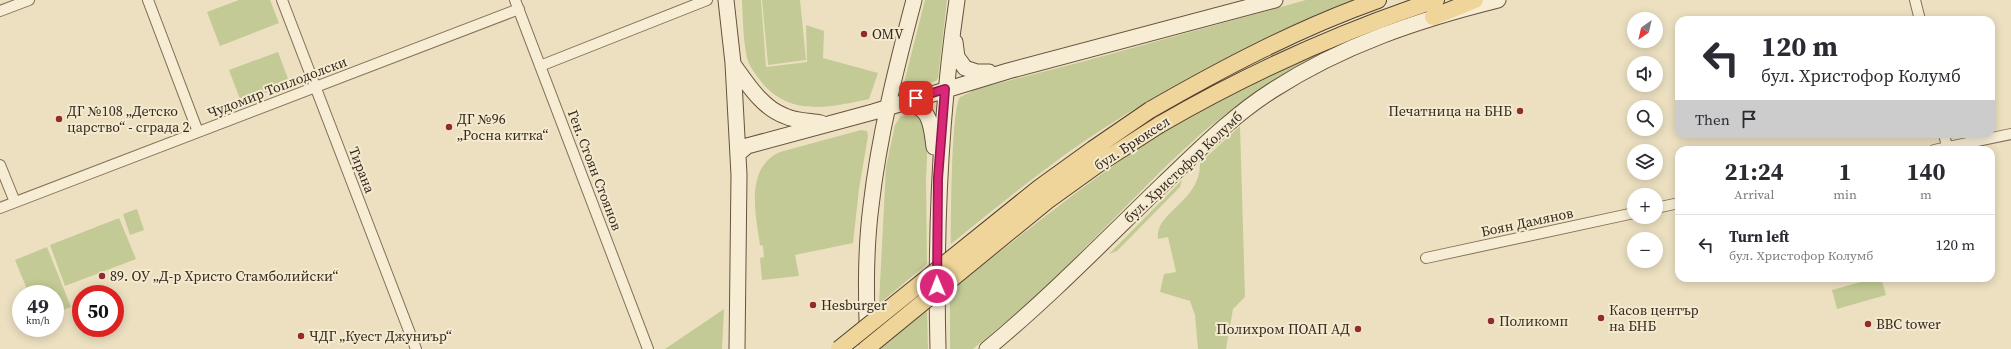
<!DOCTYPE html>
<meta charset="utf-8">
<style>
:root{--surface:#fff;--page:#f2f2f3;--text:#2b2b33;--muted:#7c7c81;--line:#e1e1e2}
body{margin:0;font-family:"Source Serif 4",serif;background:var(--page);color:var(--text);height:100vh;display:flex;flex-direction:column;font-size:15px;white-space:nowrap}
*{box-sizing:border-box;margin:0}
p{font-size:13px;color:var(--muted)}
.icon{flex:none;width:22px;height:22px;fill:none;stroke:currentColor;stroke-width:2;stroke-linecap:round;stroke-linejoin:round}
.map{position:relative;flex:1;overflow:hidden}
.panel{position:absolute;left:1675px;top:146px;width:320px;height:136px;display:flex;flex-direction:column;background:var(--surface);border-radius:12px;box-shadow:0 2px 10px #0003}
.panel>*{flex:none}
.top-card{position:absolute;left:1675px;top:16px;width:320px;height:122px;border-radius:12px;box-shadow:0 2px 10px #0003;background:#fff;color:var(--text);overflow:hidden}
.needle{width:26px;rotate:214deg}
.controls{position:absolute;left:1627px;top:12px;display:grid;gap:8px}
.controls a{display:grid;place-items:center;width:36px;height:36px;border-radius:50%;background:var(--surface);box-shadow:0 2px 10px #0003;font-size:20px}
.speed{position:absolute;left:12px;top:285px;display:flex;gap:8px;font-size:20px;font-weight:700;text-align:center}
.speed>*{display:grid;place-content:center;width:52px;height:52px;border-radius:50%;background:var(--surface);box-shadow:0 2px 10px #0003;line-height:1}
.speed small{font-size:10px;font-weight:400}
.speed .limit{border:6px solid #d22;background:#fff;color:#111}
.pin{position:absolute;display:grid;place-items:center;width:34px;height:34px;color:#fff;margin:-17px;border-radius:8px;box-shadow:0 2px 6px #0006}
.me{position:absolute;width:44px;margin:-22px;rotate:359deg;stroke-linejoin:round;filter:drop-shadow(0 0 3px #0008)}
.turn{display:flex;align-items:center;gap:14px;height:84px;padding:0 20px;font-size:18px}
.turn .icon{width:52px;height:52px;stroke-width:2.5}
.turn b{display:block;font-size:28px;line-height:34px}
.then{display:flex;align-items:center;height:38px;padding:0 20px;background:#0003;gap:8px;font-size:15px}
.eta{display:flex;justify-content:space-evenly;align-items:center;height:68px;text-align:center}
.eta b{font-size:24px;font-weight:700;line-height:28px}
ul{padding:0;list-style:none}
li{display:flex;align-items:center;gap:12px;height:60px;padding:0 20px;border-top:1px solid var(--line)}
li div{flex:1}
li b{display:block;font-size:15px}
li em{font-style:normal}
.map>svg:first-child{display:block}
.green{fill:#c3ca95}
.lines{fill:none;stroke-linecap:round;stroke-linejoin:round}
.street-casing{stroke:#857159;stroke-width:12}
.secondary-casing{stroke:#67523d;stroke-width:17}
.primary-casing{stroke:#533f2e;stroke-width:18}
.street{stroke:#f7edd4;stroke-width:10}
.secondary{stroke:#f7edd4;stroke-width:15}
.primary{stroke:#efd599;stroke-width:16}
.primary-bridge-casing{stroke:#533f2e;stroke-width:18;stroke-linecap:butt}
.primary-bridge{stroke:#efd599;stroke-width:16}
.route-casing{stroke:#8e194d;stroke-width:10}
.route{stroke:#db2777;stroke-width:7}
.poi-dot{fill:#922b2b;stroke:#f4ead0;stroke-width:1.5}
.labels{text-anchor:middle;stroke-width:4;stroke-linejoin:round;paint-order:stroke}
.poi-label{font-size:14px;fill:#35291d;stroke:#f4ead0;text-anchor:start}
.street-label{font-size:14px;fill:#35291d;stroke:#f4ead0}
</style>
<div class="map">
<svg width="2011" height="349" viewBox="0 0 2011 349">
<rect width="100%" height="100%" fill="#ece0c1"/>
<!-- green -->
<path class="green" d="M239,0h31l9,23 -59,23 -13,-34z
M742,0h19l5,67 41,-5 -1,-37 18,6 -1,27 55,15 -9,26c-38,8 -77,18 -106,-15 -6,-8 -13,-16 -16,-26 -4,-18 -4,-39 -5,-58z
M762,0h38l6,60 -38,5z
M925,0h22l-9,78 -2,3 -30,9 -3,-3z
M1306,0h47c-36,14 -70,30 -105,47 -57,29 -112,59 -165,95 -46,32 -89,67 -132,102 0,-23 0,-134 9,-147l11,-5 1,-2 113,-29z
M1336,45l-93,56 -39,30 -37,34 -128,129 -66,55h-23v-58c78,-61 155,-125 241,-176 46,-27 96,-48 145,-70z
M278,52l12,32 -49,18 -12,-32z
M911,112l8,2 9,21 -2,44 1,85 -48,40 7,-137 9,-42 5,-8z
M1240,126l5,171 -12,12 -7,40h-28l-3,-34 -5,-14 -30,-9 4,-18 12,-2 -8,-35 -10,2c-4,-27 43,-37 42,-76z
M861,130l6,1 1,5 -9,53 -6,54 -58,12 4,21 -37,4 -2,-22 4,-1 -1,-11 -3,-1c-4,-30 -16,-77 20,-93z
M1182,180l-2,7 -63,64 -8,3z
M137,209l7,21 -14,5 -7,-21z
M119,218l17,41 -71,27 -15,-41z
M47,247l24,60 -16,6v-19h-26l-14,-34z
M1875,278h6l5,17 -49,14 -5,-19z
M724,309l-2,40h-57z
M927,310l1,39h-47v-2z"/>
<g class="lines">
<defs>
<path id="street" d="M148,0l50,132
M282,0l134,349
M515,0l133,349
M1915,0l5,20
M0,11l29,-11
M540,66l167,-66
M1944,134l3,13
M1934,150l77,-16
M0,165l15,37
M0,208l519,-199
M1656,208l23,-5
M1426,258l208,-45"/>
<path id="secondary" d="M726,0l7,63 6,112 -2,174
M955,42l2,15 8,11 12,4h12
M733,64c13,18 29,44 52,52 10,5 25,5 36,7
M902,103c29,2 29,21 32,44
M739,153l8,-7 126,-34 135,-41 267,-71
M868,349c-2,-48 -3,-96 3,-143 8,-70 25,-138 43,-206
M938,349c-3,-118 2,-232 19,-349
M987,349c62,-51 118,-109 176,-165 35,-33 69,-68 110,-94 70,-45 145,-70 225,-90"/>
<path id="primary" d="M1433,17l42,-17
M1150,110c73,-42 149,-82 228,-110
M1159,125c88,-51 180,-93 277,-125"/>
</defs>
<!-- street casing -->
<use href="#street" class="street-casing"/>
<!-- secondary casing -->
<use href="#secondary" class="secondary-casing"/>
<!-- primary casing -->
<use href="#primary" class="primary-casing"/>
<!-- street -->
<use href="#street" class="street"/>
<!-- secondary -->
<use href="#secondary" class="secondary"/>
<!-- primary -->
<use href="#primary" class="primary"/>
<defs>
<path id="primary-bridge" d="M839,349l200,-161 54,-39 57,-39
M866,349l181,-148 50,-36 62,-40"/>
</defs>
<!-- primary-bridge casing -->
<use href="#primary-bridge" class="primary-bridge-casing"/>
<!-- primary-bridge -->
<use href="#primary-bridge" class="primary-bridge"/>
</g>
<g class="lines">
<defs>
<path id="route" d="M916,98l29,-9 -7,89 -1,108"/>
</defs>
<!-- route casing -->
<use href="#route" class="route-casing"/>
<!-- route -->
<use href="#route" class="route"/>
</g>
<!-- markers -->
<g class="poi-dot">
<circle cx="864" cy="34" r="4"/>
<circle cx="1520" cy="111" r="4"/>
<circle cx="59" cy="119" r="4"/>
<circle cx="449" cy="127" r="4"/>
<circle cx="102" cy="276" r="4"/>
<circle cx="813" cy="305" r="4"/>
<circle cx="1601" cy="318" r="4"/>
<circle cx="1491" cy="321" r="4"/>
<circle cx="1868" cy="324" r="4"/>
<circle cx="1358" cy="329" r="4"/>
<circle cx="301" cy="336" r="4"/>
</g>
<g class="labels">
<!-- poi labels -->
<g class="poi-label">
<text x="872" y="39">OMV</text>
<text x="67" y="116">ДГ №108 „Детско<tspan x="67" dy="16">царство“ - сграда 2</tspan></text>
<text x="1512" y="116" text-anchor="end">Печатница на БНБ</text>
<text x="457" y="124">ДГ №96<tspan x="457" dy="16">„Росна китка“</tspan></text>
<text x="110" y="281">89. ОУ „Д-р Христо Стамболийски“</text>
<text x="821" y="310">Hesburger</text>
<text x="1609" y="315">Касов център<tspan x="1609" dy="16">на БНБ</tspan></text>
<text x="1499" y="326">Поликомп</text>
<text x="1876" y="329">BBC tower</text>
<text x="1350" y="334" text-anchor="end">Полихром ПОАП АД</text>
<text x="309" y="341">ЧДГ „Куест Джуниър“</text>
</g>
<!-- street labels -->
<g class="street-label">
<text transform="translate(277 87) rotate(-21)" y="5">Чудомир Топлодолски</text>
<text transform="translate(1132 143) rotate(-33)" y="5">бул. Брюксел</text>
<text transform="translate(1183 167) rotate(-43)" y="5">бул. Христофор Колумб</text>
<text transform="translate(362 170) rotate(69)" y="5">Тирана</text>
<text transform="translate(595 170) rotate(69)" y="5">Ген. Стоян Стоянов</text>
<text transform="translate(1527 222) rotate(-12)" y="5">Боян Дамянов</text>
</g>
</g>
</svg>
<div class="controls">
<a><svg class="needle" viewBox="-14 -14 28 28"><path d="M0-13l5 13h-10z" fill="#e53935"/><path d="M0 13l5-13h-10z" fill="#7c7c81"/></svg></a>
<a><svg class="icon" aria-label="sound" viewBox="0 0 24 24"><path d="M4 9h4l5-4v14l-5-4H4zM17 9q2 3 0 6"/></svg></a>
<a><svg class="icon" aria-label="search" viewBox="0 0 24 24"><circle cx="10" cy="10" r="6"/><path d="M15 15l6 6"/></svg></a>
<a><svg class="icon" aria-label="layers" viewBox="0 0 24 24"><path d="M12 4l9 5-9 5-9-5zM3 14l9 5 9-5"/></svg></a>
<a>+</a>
<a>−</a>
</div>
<div class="speed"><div>49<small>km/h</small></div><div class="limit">50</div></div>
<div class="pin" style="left:916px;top:98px;background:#d93025"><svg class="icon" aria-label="arrive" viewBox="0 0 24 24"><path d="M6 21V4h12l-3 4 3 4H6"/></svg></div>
<svg class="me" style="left:937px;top:286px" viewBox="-20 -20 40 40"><circle r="17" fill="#db2777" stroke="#fff" stroke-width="3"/><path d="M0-11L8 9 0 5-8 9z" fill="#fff"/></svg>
<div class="top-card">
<div class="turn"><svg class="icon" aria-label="left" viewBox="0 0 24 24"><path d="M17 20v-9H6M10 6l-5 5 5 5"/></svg><div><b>120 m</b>бул. Христофор Колумб</div></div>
<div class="then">Then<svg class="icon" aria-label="arrive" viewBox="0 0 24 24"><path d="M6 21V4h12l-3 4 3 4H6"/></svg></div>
</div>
<section class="panel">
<div class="eta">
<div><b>21:24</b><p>Arrival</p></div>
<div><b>1</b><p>min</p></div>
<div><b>140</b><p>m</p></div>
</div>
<ul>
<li><svg class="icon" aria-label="left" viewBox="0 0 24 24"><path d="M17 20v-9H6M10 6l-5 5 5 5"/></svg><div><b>Turn left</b><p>бул. Христофор Колумб</p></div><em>120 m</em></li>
</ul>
</section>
</div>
